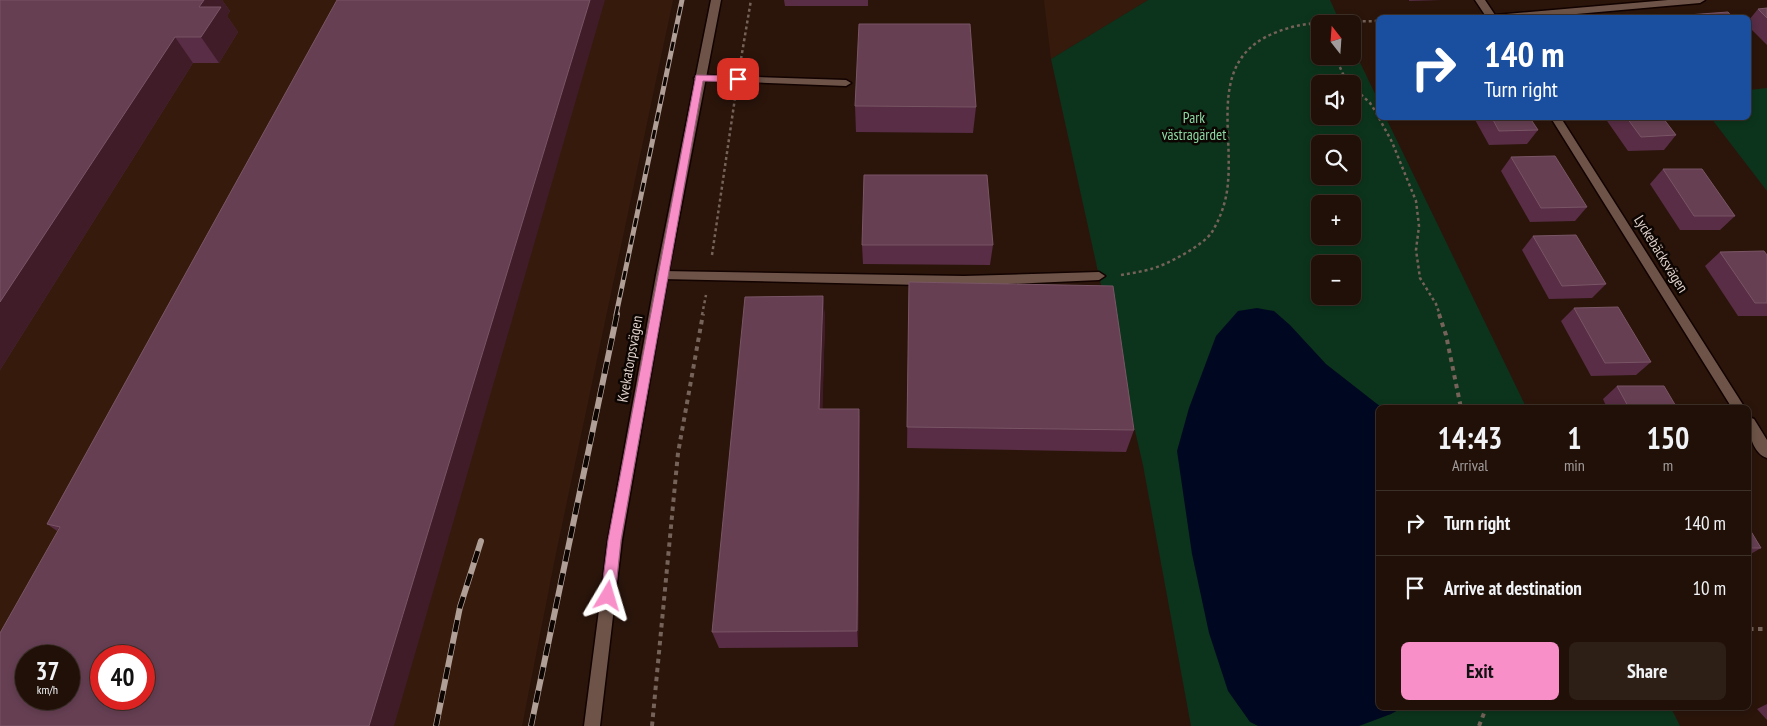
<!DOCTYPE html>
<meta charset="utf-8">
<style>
:root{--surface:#201008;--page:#2d1e16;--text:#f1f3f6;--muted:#a29d9c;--line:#3d3029;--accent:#f98fc9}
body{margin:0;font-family:"PT Sans Narrow",sans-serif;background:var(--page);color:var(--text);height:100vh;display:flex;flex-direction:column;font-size:19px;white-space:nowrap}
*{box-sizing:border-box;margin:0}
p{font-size:16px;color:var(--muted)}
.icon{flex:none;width:28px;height:28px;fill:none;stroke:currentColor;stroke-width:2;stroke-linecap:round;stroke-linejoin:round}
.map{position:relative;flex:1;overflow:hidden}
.panel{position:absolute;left:1376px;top:405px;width:375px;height:305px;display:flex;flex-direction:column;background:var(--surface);border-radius:8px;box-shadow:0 2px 8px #0003,0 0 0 1px var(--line)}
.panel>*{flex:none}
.hud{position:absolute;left:1376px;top:15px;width:375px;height:105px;border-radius:8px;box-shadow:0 2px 8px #0003,0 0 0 1px var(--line);background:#1a4fa0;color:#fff;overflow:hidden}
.needle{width:32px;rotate:343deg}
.controls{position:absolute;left:1311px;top:15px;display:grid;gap:10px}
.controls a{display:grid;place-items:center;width:50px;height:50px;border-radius:8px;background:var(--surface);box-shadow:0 2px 8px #0003,0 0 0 1px var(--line);font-size:25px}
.speed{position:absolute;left:15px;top:645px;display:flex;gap:10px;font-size:25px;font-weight:700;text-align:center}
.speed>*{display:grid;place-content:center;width:65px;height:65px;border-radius:50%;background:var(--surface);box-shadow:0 2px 8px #0003,0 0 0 1px var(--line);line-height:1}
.speed small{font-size:12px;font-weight:400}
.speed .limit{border:8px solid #d22;background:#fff;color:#111}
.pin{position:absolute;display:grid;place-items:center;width:42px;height:42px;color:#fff;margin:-21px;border-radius:10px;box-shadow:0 2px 8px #0006}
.me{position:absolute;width:55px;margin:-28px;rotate:7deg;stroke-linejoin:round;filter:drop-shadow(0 0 4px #0008)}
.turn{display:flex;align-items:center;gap:18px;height:105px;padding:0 25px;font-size:22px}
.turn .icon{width:65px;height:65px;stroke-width:2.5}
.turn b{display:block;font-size:35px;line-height:42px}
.eta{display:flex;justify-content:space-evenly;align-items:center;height:85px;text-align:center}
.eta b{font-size:30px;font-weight:700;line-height:35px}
.cta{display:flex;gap:10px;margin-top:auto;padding:10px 25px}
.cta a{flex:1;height:58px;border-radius:8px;background:var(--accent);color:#111;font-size:20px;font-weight:700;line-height:58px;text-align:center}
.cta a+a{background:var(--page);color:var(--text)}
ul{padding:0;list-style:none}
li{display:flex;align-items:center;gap:15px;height:65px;padding:0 25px;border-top:1px solid var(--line)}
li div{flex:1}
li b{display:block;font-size:19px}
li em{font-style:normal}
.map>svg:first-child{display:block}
.built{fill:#361b0d;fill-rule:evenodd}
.green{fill:#0c341c;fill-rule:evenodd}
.water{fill:#000821}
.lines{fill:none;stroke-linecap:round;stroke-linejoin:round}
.service-casing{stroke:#120200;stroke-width:3}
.minor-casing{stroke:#120200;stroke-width:3}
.tertiary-casing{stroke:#120200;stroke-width:3}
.path-far1{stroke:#756259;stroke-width:2.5;stroke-dasharray:3 3;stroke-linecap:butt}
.path{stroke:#756259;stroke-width:4;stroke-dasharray:4.5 4.5;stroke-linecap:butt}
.service{fill:#6e5448;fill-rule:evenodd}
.minor{fill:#6e5448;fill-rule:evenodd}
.tertiary{fill:#6e5448;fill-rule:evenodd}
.rail-far1-casing{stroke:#b09f97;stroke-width:5}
.rail-casing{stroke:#b09f97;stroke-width:6}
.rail-far1{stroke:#0c0502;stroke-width:3;stroke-dasharray:9;stroke-linecap:butt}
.rail{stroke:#0c0502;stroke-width:4.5;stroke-dasharray:12;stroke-linecap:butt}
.wall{fill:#582d45}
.shaded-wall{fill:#401c28}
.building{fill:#663f53;stroke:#795565;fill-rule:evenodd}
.route{fill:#f98fc9;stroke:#a25d83}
.labels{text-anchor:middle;stroke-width:5;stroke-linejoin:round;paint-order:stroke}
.park-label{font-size:15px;fill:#8cd9a4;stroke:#0c0502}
.street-label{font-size:15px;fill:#decfc8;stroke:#0c0502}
</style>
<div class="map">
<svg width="1767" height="726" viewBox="0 0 1767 726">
<rect width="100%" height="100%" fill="#2b150b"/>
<!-- built -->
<path class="built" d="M0,0h673l-118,558 -33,168h-522zM26,656h43v43h-43zM101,656h43v43h-43z
M1044,0h104l-97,59z"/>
<!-- green -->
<path class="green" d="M1148,0h182l11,24h-21v32h32l1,-8 26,54v16h7l140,289 -147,1v300h292l9,18h-489l-48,-261 -44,-189 -48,-217zM1320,84h32v32h-32zM1320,144h32v32h-32zM1320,204h32v32h-32zM1320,264h32v32h-32z
M1767,88v103l-56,-73h38v-28z"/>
<!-- water -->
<path class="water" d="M1257,308l17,3 16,14 36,39 55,43 -2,1v300h23l-11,6 -32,12h-101l-8,-4 -22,-31 -19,-58 -17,-79 -15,-103 12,-43 27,-72 22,-25z"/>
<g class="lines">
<defs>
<path id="service" d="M699,75l147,5 5,3 -5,3 -151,-6 -1,-2z
M662,271l302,5 135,-4 6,4 -6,4 -135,6 -302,-7 -6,-4z"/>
<path id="minor" d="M1475,0h10l10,15 173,-15h37l-5,3 -169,15h-44z
M1551,118h10l184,290h-13z
M1749,417l5,2 13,21v18c-15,-5 -19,-27 -18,-41z"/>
<path id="tertiary" d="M711,0h10l-53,275 -46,265 -22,186h-16l24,-186 48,-265z"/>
</defs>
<!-- service casing -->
<use href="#service" class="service-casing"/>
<!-- minor casing -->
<use href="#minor" class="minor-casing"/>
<!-- tertiary casing -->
<use href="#tertiary" class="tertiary-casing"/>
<!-- path-far1 -->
<path class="path-far1" d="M1310,24l10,12
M1335,56l8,18 8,10
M741,59l10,-59
M1352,86l18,17 9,14
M1379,118l13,24 24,59 3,25 -3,24 4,28 16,26 4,11
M712,255l23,-157
M1121,275c10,-2 20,-3 30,-6 15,-4 52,-23 61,-37 9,-15 15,-33 16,-50 5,-56 -20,-124 49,-150 32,-13 68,-10 102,-11
M702,315l4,-20"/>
<!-- path -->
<path class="path" d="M1439,314l7,21 15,73
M1749,629h18
M652,726l26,-273 25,-139
M1479,726l7,-18"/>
<!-- service -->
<use href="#service" class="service"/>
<!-- minor -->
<use href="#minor" class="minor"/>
<!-- tertiary -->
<use href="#tertiary" class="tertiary"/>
<defs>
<path id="rail-far1" d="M616,315l66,-315"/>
<path id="rail" d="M436,726l24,-119 21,-66
M531,726l86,-412"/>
</defs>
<!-- rail-far1 casing -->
<use href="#rail-far1" class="rail-far1-casing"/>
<!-- rail casing -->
<use href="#rail" class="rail-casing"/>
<!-- rail-far1 -->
<use href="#rail-far1" class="rail-far1"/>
<!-- rail -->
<use href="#rail" class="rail"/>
</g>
<!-- wall -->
<path class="wall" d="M0,0h222l8,11 -3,5 11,16 -19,31h-26l-193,307z
M337,0l-280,531 -10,-7z
M784,0h84v6h-83z
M1409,0h32l-32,1z
M1767,8v37l-18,-18v-7l9,-11z
M855,106l121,1 -3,26 -117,-1z
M1474,118h56l8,12 -11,14 -38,1z
M1605,118h58l13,17 -12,15 -36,1z
M1511,157l76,50 -12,14 -45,1 -29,-51z
M1663,169l72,47 -15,14h-40l-30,-46z
M1533,236l73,48 -14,14 -43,1 -27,-49z
M862,245h131l-3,20 -127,-1z
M1720,252l47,3v61h-29l-33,-50z
M909,282l225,148 -8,22 -219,-4z
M823,296l2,24 -3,89h37l1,21 -2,217 -139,1 -7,-16z
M1574,308l77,54 -15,13 -45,1 -30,-55z
M1617,386l60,22h-70l-4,-9z
M1749,528l12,20 -12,7z
M1767,704v16l-10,-11z"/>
<!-- shaded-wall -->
<path class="shaded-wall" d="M204,0h18l8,11 -3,5 11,16 -19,31 -18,-26 -2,-30z
M590,0h15l-211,726h-25z
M175,37l18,26 -193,307v-68z
M823,296l2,24 -3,111 -3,-22z
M859,409l1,21 -2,217 -1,-16z"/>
<!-- building -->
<path class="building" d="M0,0h204l-5,7h22l-20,30h-26l-175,265z
M337,0h253l-221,726h-369v-93l60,-106 -13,-3zM26,656h43v43h-43zM101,656h43v43h-43z
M1767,8v10l-9,-9z
M1728,12l5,6h-57l-2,-2z
M859,24h111l6,83 -121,-1z
M1492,118h38l8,12 -39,1z
M1627,118h36l13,17 -35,2z
M1555,156l32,51 -46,1 -30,-51z
M1663,169h39l33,47h-41z
M864,175h123l6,70h-131z
M1576,235l30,49 -44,2 -29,-50z
M1764,251l3,4v48h-12l-35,-51z
M909,282l204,4 21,144 -227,-3z
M823,296l-4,113h40l-2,222 -145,1 33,-335z
M1618,307l33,55 -46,1 -31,-55z
M1617,386h47l13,22h-48z
M1749,528l12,20h-12z"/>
<!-- route -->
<path class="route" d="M696,75l42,1 5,3 -5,3 -35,-1 -82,459 -6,56 -2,4 -5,2 -5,-2 -2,-4 7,-56z"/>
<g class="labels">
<!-- park labels -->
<g class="park-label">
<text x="1194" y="123">Park<tspan x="1194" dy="17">västragärdet</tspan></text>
</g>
<!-- street labels -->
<g class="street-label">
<text transform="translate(1661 254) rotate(58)" y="5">Lyckebäcksvägen</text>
<text transform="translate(630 359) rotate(-80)" y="5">Kvekatorpsvägen</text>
</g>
</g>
</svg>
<div class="controls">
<a><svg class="needle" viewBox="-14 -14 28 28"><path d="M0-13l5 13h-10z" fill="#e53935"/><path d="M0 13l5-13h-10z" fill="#a29d9c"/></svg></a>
<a><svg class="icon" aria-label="sound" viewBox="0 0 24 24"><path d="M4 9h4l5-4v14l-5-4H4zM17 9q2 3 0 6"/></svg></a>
<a><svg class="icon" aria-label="search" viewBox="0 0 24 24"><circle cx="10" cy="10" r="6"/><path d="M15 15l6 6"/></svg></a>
<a>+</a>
<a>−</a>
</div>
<div class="speed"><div>37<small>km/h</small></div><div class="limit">40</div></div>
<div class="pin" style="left:738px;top:79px;background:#d93025"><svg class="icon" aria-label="arrive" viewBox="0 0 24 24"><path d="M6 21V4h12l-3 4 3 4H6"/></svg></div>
<svg class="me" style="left:608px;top:596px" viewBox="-20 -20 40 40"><path d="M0-17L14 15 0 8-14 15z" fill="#f98fc9" stroke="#fff" stroke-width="4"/></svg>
<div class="hud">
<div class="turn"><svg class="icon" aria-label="right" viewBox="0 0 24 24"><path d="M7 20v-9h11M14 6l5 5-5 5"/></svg><div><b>140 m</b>Turn right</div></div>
</div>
<section class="panel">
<div class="eta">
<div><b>14:43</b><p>Arrival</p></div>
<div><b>1</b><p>min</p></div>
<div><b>150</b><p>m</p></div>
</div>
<ul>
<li><svg class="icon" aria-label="right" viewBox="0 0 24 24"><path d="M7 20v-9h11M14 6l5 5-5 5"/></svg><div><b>Turn right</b></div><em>140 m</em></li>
<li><svg class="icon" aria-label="arrive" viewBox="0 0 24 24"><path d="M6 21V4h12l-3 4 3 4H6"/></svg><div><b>Arrive at destination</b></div><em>10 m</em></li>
</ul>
<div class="cta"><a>Exit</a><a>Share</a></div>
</section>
</div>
